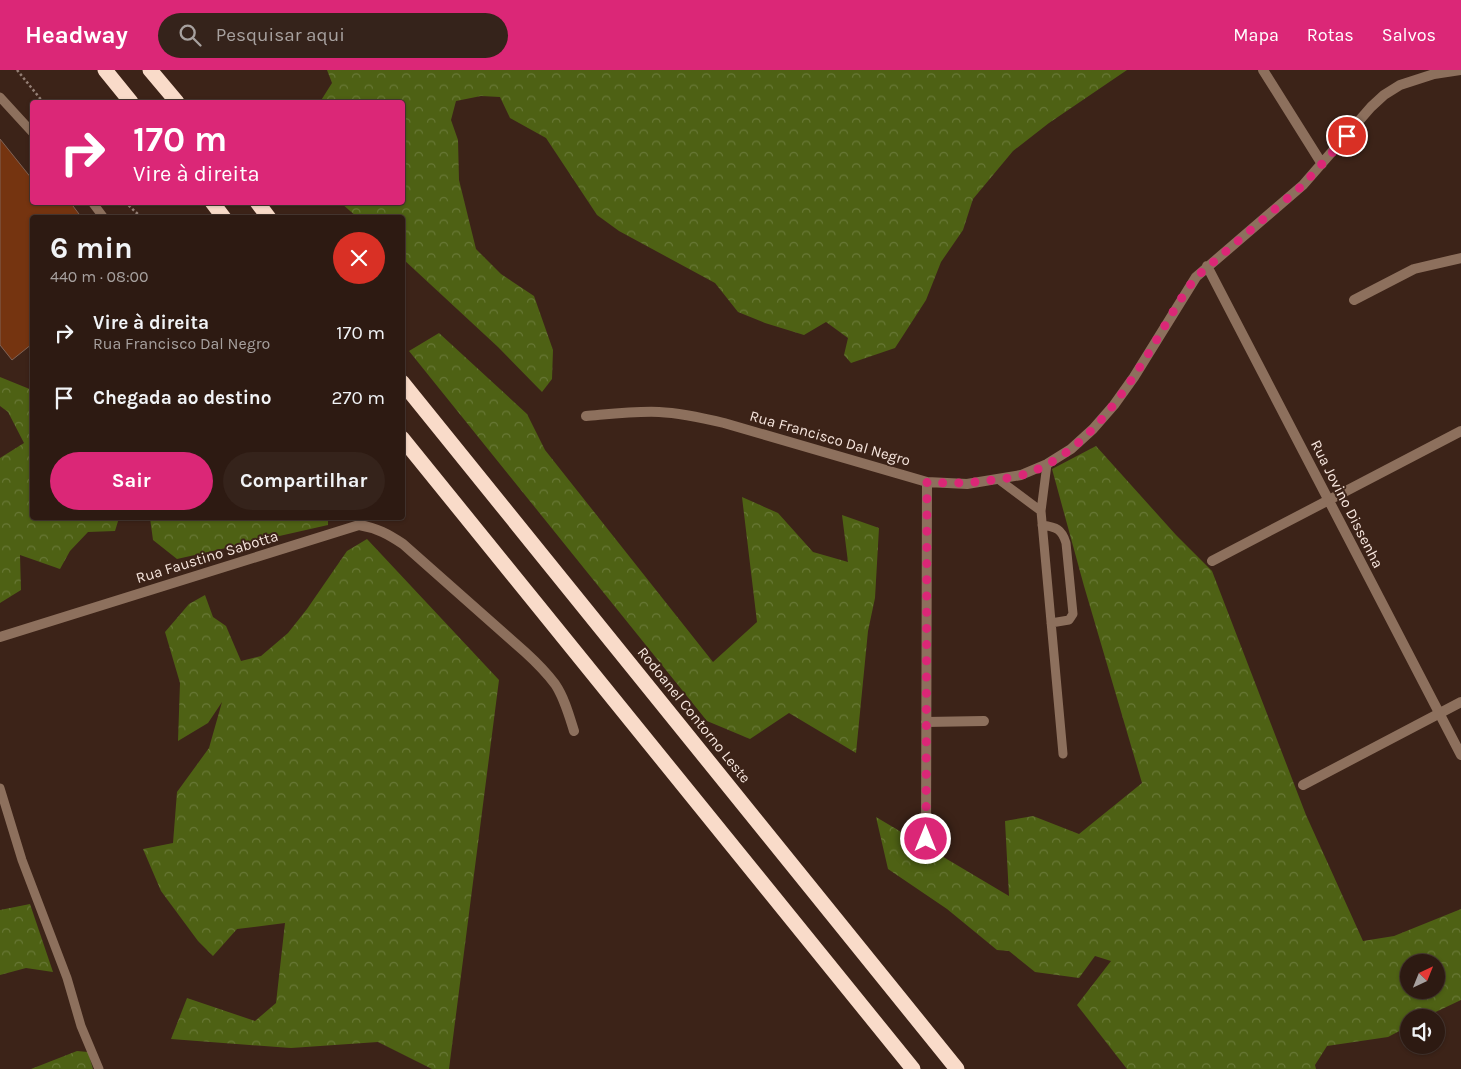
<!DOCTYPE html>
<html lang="pt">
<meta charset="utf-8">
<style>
:root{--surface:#2d1a12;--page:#35231b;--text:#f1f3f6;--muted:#a7a19f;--line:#483832;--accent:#db2777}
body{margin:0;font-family:Karla,sans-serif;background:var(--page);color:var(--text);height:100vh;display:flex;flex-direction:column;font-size:19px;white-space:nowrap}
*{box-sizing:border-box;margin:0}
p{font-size:16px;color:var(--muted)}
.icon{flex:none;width:28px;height:28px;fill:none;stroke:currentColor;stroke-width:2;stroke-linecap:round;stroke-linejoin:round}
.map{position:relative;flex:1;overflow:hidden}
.panel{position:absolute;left:30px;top:145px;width:375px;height:305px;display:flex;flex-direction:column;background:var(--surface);border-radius:5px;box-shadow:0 1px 4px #0004,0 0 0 1px var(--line)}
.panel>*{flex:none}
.guide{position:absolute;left:30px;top:30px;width:375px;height:105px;border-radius:5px;box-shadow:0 1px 4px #0004,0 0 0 1px var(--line);background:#db2777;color:#fff;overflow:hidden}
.needle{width:32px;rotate:43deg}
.controls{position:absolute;left:1400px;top:884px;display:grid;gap:10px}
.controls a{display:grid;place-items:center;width:45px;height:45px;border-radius:50%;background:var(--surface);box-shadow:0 1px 4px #0004,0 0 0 1px var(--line);font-size:25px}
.pin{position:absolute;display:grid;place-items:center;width:42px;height:42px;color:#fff;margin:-21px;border:2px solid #fff;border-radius:50%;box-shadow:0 1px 5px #0007}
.me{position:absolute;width:55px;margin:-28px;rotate:0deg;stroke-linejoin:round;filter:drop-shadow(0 0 4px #0008)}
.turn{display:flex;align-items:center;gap:18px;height:105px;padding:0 20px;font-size:22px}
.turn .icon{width:65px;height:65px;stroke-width:2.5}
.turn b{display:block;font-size:35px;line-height:42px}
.round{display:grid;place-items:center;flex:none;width:52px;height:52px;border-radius:26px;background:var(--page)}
.headline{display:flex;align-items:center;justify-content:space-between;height:85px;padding:0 20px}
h1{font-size:30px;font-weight:700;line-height:38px}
.button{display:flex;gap:10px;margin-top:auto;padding:10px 20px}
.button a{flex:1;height:58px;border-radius:30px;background:var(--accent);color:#fff;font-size:20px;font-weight:700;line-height:58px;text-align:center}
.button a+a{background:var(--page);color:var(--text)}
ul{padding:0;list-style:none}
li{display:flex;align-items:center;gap:15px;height:65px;padding:0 20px}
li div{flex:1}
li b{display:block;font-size:19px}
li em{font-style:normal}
header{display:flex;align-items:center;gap:30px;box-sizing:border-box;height:70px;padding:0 25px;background:var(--accent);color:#fff}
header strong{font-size:24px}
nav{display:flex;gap:28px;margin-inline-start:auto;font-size:18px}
.search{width:350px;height:45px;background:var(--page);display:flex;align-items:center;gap:12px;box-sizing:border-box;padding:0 18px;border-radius:28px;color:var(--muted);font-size:19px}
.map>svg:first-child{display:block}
.forest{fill:url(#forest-crowns);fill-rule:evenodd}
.building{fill:#753410;stroke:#806356}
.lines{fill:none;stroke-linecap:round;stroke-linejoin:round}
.path{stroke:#947f75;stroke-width:2.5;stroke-dasharray:2.5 2.5;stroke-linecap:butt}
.lane{stroke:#8d705d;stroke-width:9}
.street{stroke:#8d705d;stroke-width:10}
.highway{stroke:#f9dbc9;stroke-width:15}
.route{stroke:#db2777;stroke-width:9;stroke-dasharray:0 16.2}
.labels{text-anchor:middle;stroke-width:4;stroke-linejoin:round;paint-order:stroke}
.street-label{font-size:15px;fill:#f8e7df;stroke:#3c2318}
</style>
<header>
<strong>Headway</strong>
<div class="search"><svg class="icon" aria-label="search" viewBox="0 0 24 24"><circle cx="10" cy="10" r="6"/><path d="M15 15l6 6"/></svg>Pesquisar aqui</div>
<nav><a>Mapa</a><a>Rotas</a><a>Salvos</a></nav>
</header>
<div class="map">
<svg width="1461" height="999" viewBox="0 0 1461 999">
<defs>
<pattern id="forest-crowns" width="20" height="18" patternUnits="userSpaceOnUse" patternTransform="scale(1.25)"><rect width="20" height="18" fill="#4e6114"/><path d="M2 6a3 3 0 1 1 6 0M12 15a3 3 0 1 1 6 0" fill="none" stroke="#687836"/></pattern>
</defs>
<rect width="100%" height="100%" fill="#3c2318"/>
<!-- forest -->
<path class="forest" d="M327,0h800l-78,53 -36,28 -40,48 -10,31 -22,32 -15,38 -31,48 -44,15 -7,-8 4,-17 -22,-16 -22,13 -39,-12 -27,-11 -23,-29 -96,-52 -22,-16 -51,-77 -36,-20 -10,-21 -19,-1 -25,5 -5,19 7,20 1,40 17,69 25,25 33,22 19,54 -1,29 -10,13 -44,-45 -95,-88 -1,-41 -45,-1 -16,-14 61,-1v-100h-82l12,-19z
M439,263l88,81 18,36 168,212 44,-40 -15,-125 36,16 35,39 35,10 -6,-47 37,13 -4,70 -7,33 -12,122 -67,-40 -39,26 -43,-18 -298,-370z
M0,307l32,13v128h87l-4,13 -27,1 -18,19 -10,18 -40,-14 1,35 -21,13v-145l24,-15 -16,-31 -8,-6z
M1096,376l80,89 36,36 94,244 57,126 31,-5 67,-27v91l-36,17 -16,1v8l-21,11 -61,9 -12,19 1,4h-189l-50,-64 34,-44 -16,-5 -16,22 -44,-6 -26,-21 -12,-1 -50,-41 -59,-40 -12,-52 133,79 -4,-75 28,-5 46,18 63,-51 -58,-197 -32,-117zM1436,892v28h-27v-28z
M150,448h178v7l-151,34 -24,-19z
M367,469l132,141 -50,389h-17l-54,-27 -87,6 -120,-9 16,-41 68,23 21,-18 9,-80 -48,6 -24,27 -15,-15 -37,-50 -18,-42 30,-6 4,-51 32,-44 13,-46 -14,21 -30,18 2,-58 -15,-51 24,-28 16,-9 8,22 13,9 15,35 20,-5 27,-23 19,-24 40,-58z
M30,834l23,68 -27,-4 -26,7v-65z
M77,981l11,1 5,17h-62z"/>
<!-- building -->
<path class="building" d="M0,69l32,40v23h38l12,16h-50v126l-20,16 -12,-15z"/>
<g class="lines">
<!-- path -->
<path class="path" d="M17,0l26,32
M125,132l17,16"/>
<!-- lane -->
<path class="lane" d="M0,27l32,35
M92,132l12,16
M1047,394l-6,47 22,243
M998,409l43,32
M1042,455c14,2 20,4 24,18l7,71 -4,6 -18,3
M0,718l22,72 45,118 14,48 18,43"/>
<!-- street -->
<path class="street" d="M1263,0l59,94
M1207,196l254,489
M1354,230l60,-31 47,-11
M586,346c24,-2 49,-5 73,-4 22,1 44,6 65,11l203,59 40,2 54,-9 26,-11 24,-15 22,-20 21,-24 20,-28 62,-100 107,-92 68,-78 13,-12 16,-10 34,-11 27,-4
M1212,491l249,-130
M0,567l359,-112c18,3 29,9 44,19l122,108c11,10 21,20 30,32 9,13 14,31 19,47
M926,652l58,-1
M1303,715l158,-83
M926,769l1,-357"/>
<!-- highway -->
<path class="highway" d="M105,0l26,32
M150,0l27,32
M212,132l12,16
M257,132l12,16
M402,312l555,687
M402,368l511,631"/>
</g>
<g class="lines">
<!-- route -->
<path class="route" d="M926,769l1,-357c25,2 47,1 72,-3 7,-1 16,-1 23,-4 59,-18 97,-74 128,-124 15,-25 29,-51 46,-74l107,-92 44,-49"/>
</g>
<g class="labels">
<!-- street labels -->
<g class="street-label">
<text transform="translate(830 368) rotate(16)" y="5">Rua Francisco Dal Negro</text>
<text transform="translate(1347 434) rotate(63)" y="5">Rua Jovino Dissenha</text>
<text transform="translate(207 487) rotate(-17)" y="5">Rua Faustino Sabotta</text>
<text transform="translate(694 645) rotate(51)" y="5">Rodoanel Contorno Leste</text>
</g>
</g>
</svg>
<div class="controls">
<a><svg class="needle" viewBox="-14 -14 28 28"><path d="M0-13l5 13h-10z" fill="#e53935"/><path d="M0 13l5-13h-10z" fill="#a7a19f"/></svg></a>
<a><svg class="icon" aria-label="sound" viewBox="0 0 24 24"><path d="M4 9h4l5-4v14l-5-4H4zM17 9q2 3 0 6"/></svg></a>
</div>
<div class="pin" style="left:1347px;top:66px;background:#d93025"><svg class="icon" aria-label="arrive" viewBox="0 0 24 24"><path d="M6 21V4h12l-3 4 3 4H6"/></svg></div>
<svg class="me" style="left:926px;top:769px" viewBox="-20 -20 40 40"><circle r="17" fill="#db2777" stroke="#fff" stroke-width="3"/><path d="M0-11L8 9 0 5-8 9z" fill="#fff"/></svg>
<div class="guide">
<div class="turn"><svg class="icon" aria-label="right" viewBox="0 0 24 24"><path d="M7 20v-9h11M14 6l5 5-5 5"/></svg><div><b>170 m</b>Vire à direita</div></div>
</div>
<section class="panel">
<div class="headline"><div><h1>6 min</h1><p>440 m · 08:00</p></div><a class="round" style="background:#d93025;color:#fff"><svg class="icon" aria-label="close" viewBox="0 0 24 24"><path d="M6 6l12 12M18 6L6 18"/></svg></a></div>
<ul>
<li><svg class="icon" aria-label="right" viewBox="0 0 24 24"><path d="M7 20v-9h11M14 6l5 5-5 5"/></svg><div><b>Vire à direita</b><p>Rua Francisco Dal Negro</p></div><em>170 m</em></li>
<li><svg class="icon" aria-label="arrive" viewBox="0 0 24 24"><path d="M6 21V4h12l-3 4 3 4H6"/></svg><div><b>Chegada ao destino</b></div><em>270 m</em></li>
</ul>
<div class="button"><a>Sair</a><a>Compartilhar</a></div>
</section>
</div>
